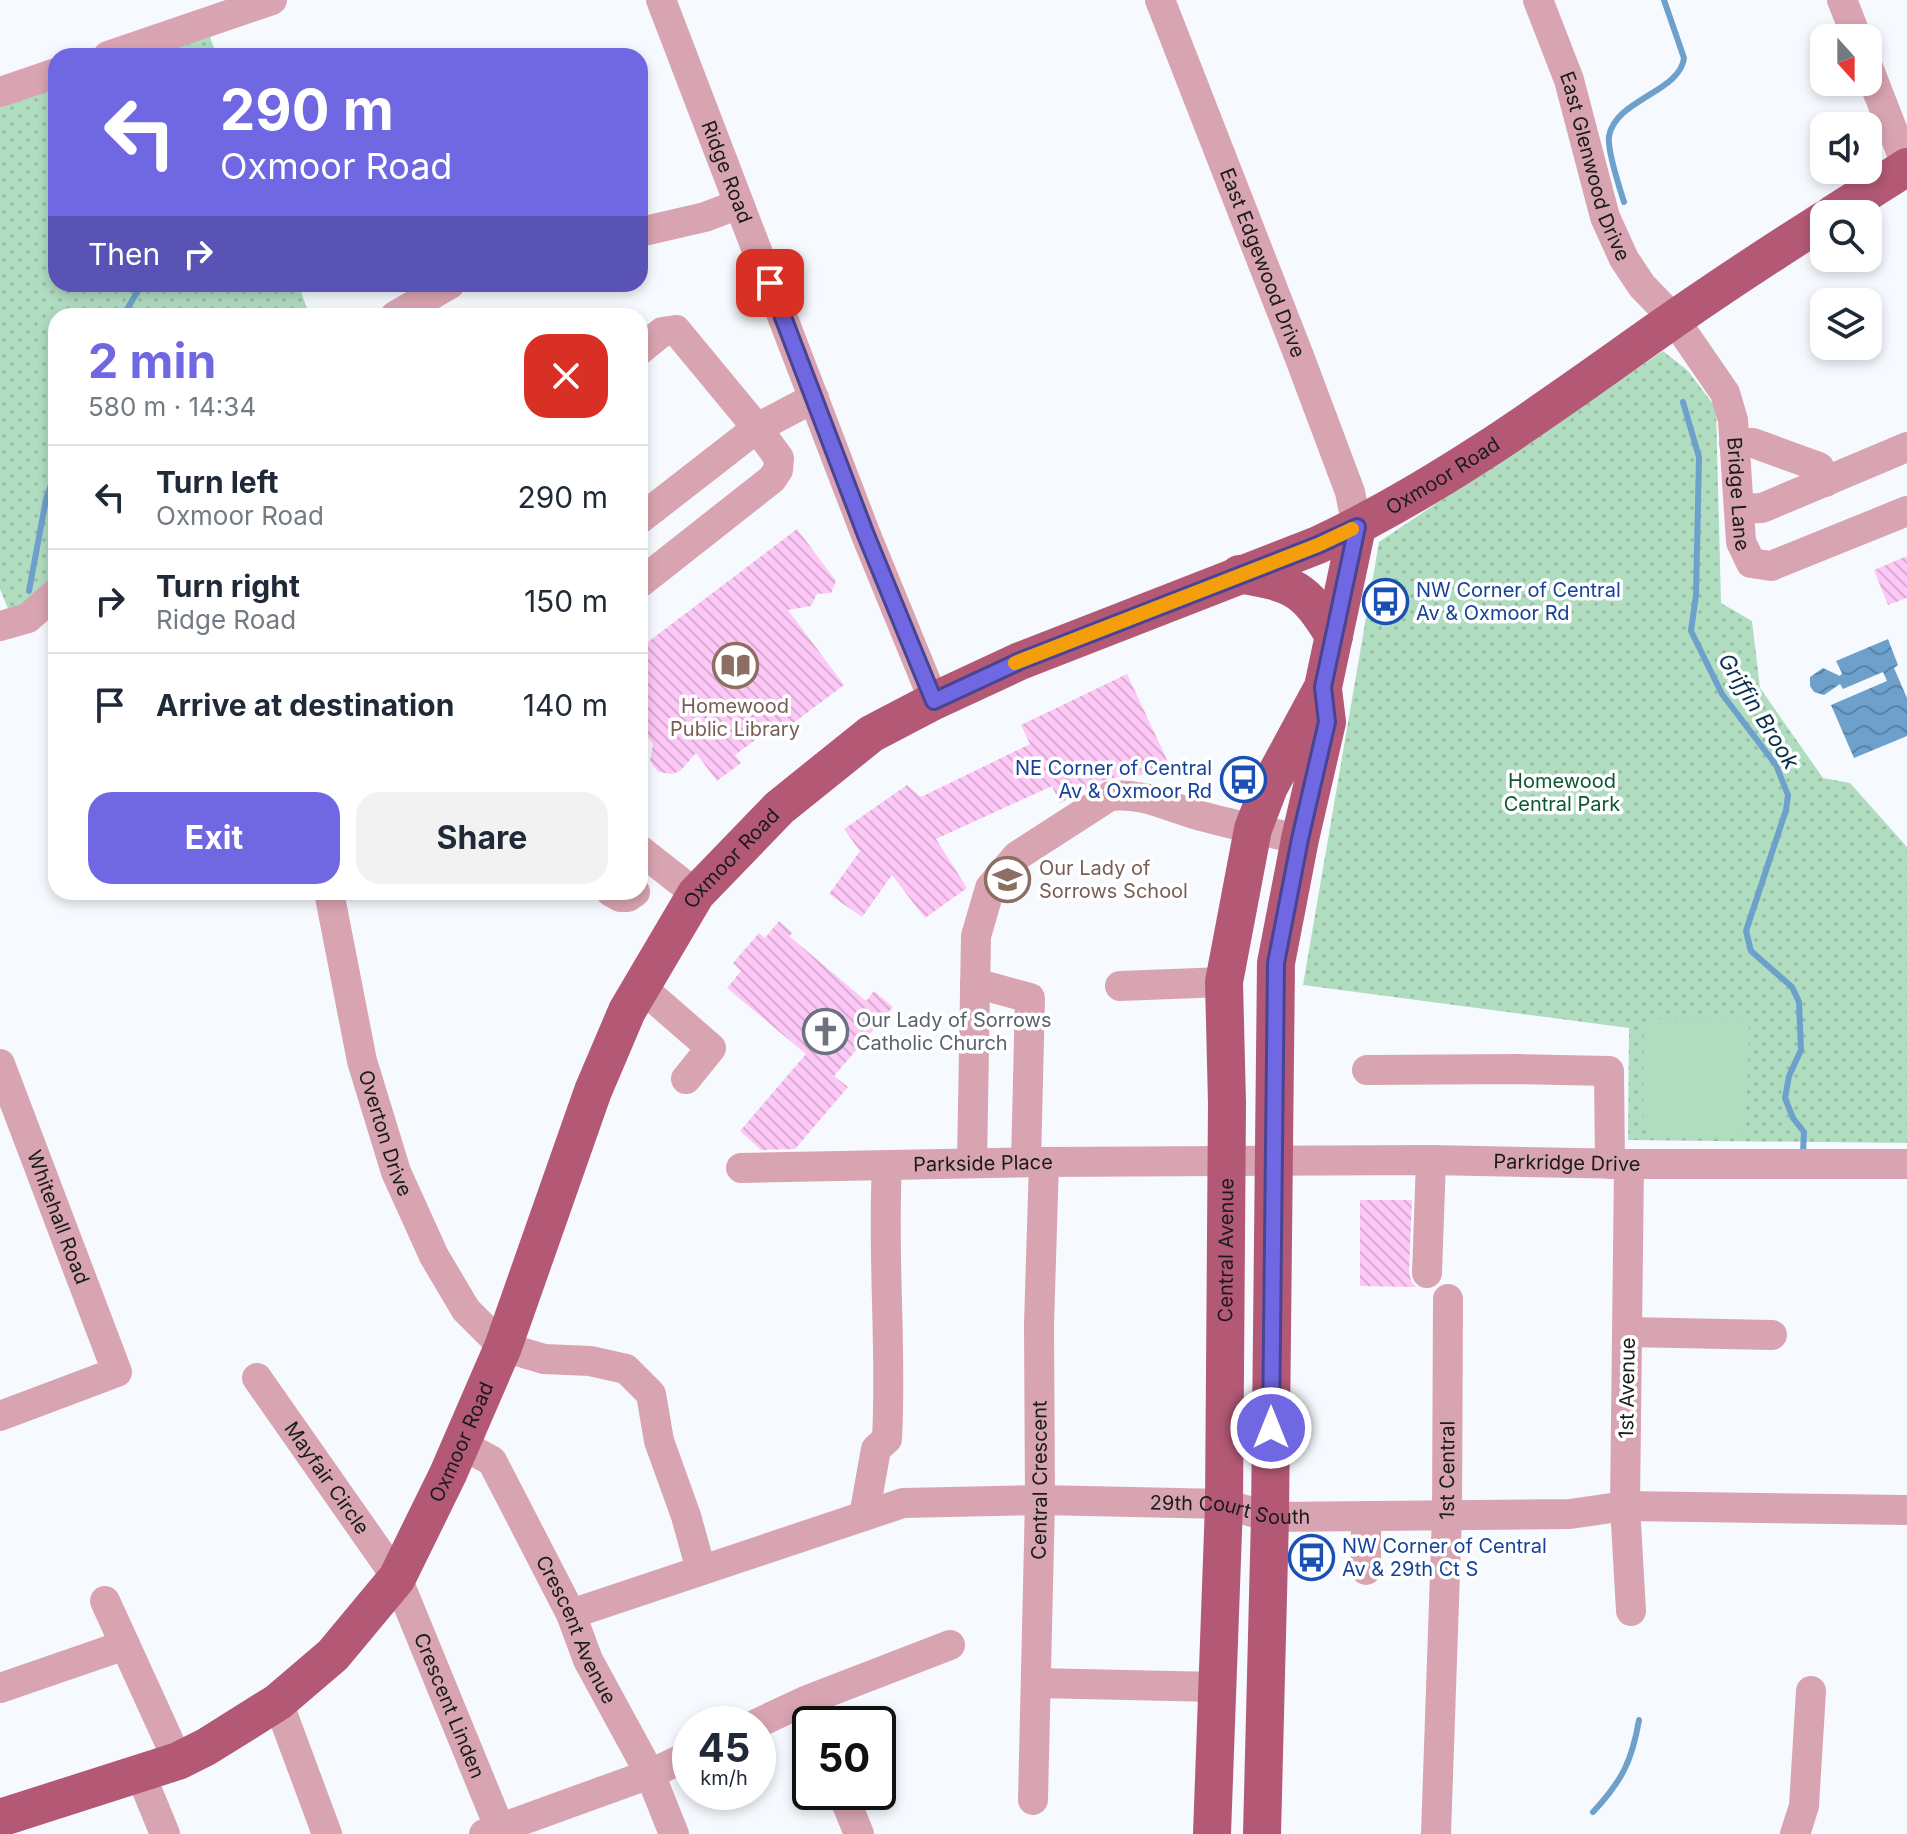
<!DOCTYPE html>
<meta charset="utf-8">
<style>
:root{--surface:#fff;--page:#f2f2f3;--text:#1f2937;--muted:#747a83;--line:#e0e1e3;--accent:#6f68e2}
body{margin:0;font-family:Inter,sans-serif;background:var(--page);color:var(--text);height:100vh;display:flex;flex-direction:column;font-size:30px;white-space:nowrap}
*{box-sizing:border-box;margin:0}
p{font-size:26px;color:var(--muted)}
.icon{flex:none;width:44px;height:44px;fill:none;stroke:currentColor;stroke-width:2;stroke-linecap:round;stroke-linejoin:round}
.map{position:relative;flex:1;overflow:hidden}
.panel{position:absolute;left:48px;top:308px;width:600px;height:592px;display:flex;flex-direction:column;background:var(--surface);border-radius:24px;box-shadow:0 4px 12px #0003}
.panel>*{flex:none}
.banner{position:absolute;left:48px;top:48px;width:600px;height:244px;border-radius:24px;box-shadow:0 4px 12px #0003;background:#6f68e2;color:#fff;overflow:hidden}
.needle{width:52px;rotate:159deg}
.buttons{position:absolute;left:1810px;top:24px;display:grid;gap:16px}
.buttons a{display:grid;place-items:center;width:72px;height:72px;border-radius:16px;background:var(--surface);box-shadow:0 4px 12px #0003;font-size:40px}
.speed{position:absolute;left:672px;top:1706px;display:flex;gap:16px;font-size:40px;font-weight:700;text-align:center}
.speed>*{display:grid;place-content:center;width:104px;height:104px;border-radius:50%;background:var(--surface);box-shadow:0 4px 12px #0003;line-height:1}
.speed small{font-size:20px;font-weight:400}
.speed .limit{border:4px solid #111;border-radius:12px;background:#fff;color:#111}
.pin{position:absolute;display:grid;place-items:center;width:68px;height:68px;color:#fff;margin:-34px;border-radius:16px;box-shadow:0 4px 12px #0006}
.me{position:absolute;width:88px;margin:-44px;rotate:0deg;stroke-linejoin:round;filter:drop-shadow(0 0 6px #0008)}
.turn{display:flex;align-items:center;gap:28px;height:168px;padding:0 40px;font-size:36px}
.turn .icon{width:104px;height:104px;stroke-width:2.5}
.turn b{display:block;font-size:56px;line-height:68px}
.then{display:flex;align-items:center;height:76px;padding:0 40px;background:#0003;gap:16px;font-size:30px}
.round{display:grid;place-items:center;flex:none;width:84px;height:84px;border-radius:24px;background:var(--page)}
.summary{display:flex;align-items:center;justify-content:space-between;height:136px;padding:0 40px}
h1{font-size:48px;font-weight:700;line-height:60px;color:var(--accent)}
.button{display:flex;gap:16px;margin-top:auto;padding:16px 40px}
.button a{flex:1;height:92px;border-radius:24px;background:var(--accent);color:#fff;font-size:32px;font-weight:700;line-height:92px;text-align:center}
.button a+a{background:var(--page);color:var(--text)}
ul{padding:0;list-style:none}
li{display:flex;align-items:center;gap:24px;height:104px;padding:0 40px;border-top:2px solid var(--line)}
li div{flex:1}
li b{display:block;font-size:30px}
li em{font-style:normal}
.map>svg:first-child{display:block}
.grass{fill:url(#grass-dots)}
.garden{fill:#b0dcc0}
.water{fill:url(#water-waves)}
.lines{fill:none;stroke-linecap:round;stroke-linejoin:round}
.stream{stroke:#6da1cc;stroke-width:6}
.building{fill:url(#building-back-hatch)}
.minor{stroke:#d9a4b1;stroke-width:30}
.major{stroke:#b45975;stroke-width:38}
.route-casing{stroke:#484493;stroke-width:20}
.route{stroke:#6f68e2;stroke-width:14}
.slow{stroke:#f59e0b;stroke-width:14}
.labels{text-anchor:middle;stroke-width:7;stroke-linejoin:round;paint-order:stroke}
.street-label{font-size:20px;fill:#191b1d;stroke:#fff}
.transit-label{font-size:20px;fill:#164399;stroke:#fff;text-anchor:start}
.education-label{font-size:20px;fill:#785e54;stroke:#fff}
.park-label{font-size:20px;fill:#0c5835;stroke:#fff}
.worship-label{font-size:20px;fill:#5b616d;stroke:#fff;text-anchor:start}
.water-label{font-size:22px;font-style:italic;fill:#062f4c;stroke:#fff}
</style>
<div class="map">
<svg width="1907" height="1834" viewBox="0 0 1907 1834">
<defs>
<pattern id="grass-dots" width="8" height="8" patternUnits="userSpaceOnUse" patternTransform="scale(2)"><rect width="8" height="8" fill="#b0dcc0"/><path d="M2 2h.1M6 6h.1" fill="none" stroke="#97bca5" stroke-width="1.8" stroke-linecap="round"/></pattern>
<pattern id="water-waves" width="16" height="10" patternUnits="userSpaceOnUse" patternTransform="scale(2)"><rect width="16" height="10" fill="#6da1cc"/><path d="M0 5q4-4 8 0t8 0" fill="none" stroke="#5982a5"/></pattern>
<pattern id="building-back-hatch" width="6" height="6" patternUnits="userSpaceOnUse" patternTransform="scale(2)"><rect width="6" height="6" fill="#fdc8f6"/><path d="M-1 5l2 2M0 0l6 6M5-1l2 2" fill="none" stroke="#d8abd2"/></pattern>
</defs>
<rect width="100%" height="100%" fill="#f6fafe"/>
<!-- grass -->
<path class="grass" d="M205,23l12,33h-109z
M56,73v211h242l12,32h-254v263l-45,37 -11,-27v-497z
M1663,351l25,20 28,37 5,195 31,18 8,67 63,90 27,5 57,64v296l-279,-3 1,-112 -326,-43 76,-443z"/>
<!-- garden -->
<path class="garden" d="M1741,1018l8,9 -3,100 -7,10h-88l-8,-11 1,-97 7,-10z"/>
<!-- water -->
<path class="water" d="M1888,639l10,26 -4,3 13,30v38l-53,22 -23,-53 56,-24 -4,-9 -40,17 -3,-5 -16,11 -10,-3 -4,-6v-9l13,-9 17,8 2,-3 -6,-12z"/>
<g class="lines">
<!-- stream -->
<path class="stream" d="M1624,202c-5,-16 -17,-51 -15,-66 7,-37 71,-44 75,-78l-20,-58
M123,316l19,-32
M1683,402l16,55 -3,138 -5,36 31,63 54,71 12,30 -2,15 -40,121 5,20 41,36 7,15 2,48 -12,26 -4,22 8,20 11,14 -1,21
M29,591l17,-92 10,-28
M1593,1812c29,-31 39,-51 46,-92"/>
</g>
<!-- building -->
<path class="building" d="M797,529l39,52 -5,12 -14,1 -6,12 -23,4 56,75 -72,54 -6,-7 -31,23 6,8 -24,18 -21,-28 -16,18 -8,3 -14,-2 -8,-11 3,-17 -13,-17v-79z
M1907,556v42l-19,7 -14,-35z
M1127,674l42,90 -36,14 -15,-1 -17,4 -41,22 -8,-17 -116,53 31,49 -42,30 -33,-43 -30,42 -33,-23 31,-43 -16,-22 63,-44 14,12 109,-53 -9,-19z
M779,921l14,12 -4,3 77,65 8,-10 19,16 -59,69 14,11 -53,62 -34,1 -21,-19 66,-77 -79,-66 14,-17 -8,-8 26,-30 6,5z
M1360,1200h52l-3,72 2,9 5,6 -56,-1z"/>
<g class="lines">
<!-- minor -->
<g class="minor">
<path id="s1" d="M661,0l205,535 68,166"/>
<path id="s2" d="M1160,0l139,356 51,136 7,35"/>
<path id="s3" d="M1538,0l31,80 36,137 19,42 18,27 32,33 51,74 8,27 8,122 10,21 20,3 136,-55"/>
<path d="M1842,0l15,38"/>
<path d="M108,56l164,-56"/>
<path d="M1868,67l39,100"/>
<path d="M0,92l56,-19"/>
<path d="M640,232l65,-15 34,-13"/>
<path d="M395,316l55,-32"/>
<path d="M640,350l22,-18 14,-2 81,98 -117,91"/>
<path d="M1734,443h19l66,24 6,15"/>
<path d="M1739,509l23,-1 145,-61"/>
<path d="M640,583l132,-104 6,-9 1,-12 -22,-30 57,-30"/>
<path d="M0,626l28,-8 28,-25"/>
<path d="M640,850l56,44"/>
<path id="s4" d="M329,892l33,169 34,111 38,84 32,54 37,37 41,12 46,2 36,8 25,25 8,47 27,75 15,54"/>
<path d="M611,892l9,5h8l7,-5"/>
<path d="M975,983l55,15 -4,164"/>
<path d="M1120,986l104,-4"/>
<path d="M641,987l70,61 -25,31"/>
<path id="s5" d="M0,1064l117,308 -117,44"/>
<path d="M1367,1070l151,-1 91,2 1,93"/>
<path d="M972,1163l4,-227 14,-48 27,-32 93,-60c33,-4 60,12 91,20 33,9 66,16 99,23"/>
<path d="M1629,1164l-4,342 6,105"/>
<path id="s6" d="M741,1168l303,-6 387,-2 198,4h278"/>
<path d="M1427,1273l4,-113"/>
<path d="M1628,1332l144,3"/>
<path id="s7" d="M257,1378l140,200 105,256"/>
<path id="s8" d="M459,1443l33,18 79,153 17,46 62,114 24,60"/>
<path d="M864,1516l12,-67 11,-10c5,-91 -5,-182 0,-274"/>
<path d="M1366,1516v54"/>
<path d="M105,1601l73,160"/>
<path id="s9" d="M571,1614l332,-111 137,-3 184,4 46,13 300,-3 55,-8 282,4"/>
<path d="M1036,1683l181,4"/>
<path d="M0,1688l125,-43"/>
<path d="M278,1702l49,132"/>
<path d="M756,1724l49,-23 145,-56"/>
<path d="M140,1773l25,61"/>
<path d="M842,1792l17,42"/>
<path id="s10" d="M1033,1800l7,-300 -1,-175 5,-163"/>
<path d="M484,1834l166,-60 40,-19"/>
<path id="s11" d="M1436,1834l11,-319 1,-216"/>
<path d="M1795,1834l9,-28 7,-115"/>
</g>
<!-- major -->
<g class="major">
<path d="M1833,214l74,-47"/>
<path d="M1239,574c55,10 65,13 95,62"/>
<path id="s12" d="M0,1818l178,-57 28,-14 72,-45 55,-47 64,-77 51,-104 55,-127 90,-256 34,-80 69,-117 83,-86 92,-74 63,-33 86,-40 298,-116c117,-55 224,-132 329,-207 58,-41 117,-80 177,-118"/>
<path id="s13" d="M1212,1834l12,-330 3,-401 -3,-121 29,-153 16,-42 54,-100 34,-160"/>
<path d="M1262,1834l8,-317 6,-554 24,-124 27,-117 -4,-33"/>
</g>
</g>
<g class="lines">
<defs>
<path id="route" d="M770,283l96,252 68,166 86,-40 298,-116 39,-18 -34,160 4,35 -27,117 -24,124 -5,465"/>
</defs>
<!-- route casing -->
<use href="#route" class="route-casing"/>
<!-- route -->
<use href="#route" class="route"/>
<!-- slow -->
<path class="slow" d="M1015,663l303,-118 34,-16"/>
</g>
<!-- icons -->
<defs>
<symbol id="bus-ring" viewBox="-11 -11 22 22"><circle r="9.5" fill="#fff" stroke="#1a4fb4" stroke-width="1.5"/><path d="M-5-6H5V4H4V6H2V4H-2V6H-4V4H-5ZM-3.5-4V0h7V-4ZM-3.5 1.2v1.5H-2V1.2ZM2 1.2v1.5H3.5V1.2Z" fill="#1a4fb4"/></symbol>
<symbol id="library-ring" viewBox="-11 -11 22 22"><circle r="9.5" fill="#fff" stroke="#8d6e63" stroke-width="1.5"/><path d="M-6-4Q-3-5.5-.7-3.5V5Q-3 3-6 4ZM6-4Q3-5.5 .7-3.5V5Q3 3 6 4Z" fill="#8d6e63"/></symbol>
<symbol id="school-ring" viewBox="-11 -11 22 22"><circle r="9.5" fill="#fff" stroke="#8d6e63" stroke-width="1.5"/><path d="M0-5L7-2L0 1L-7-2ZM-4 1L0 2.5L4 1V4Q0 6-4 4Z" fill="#8d6e63"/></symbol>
<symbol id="church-ring" viewBox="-11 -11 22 22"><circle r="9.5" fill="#fff" stroke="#6b7280" stroke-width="1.5"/><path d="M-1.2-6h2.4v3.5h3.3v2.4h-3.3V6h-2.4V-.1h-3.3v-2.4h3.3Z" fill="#6b7280"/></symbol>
</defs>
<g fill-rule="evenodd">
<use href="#bus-ring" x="1360" y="576" width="51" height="51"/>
<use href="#library-ring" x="710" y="640" width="51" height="51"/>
<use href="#bus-ring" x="1218" y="754" width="51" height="51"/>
<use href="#school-ring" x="982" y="854" width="51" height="51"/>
<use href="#church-ring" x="800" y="1006" width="51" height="51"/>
<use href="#bus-ring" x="1286" y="1532" width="51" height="51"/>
</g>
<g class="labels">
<!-- street labels -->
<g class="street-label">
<text dy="7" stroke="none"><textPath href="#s3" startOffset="176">East Glenwood Drive</textPath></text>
<text dy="7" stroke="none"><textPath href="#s1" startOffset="184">Ridge Road</textPath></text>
<text dy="7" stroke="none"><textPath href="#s2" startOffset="282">East Edgewood Drive</textPath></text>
<text dy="7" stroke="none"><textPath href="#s12" startOffset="2090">Oxmoor Road</textPath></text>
<text dy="7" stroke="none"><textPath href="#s3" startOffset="544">Bridge Lane</textPath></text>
<text dy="7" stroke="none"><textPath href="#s12" startOffset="1274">Oxmoor Road</textPath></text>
<text dy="7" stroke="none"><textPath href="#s4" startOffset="248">Overton Drive</textPath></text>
<text dy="7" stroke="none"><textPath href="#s6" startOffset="242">Parkside Place</textPath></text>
<text dy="7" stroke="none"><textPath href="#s6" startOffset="826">Parkridge Drive</textPath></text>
<text dy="7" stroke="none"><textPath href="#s5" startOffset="164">Whitehall Road</textPath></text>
<text dy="7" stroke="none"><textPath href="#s13" startOffset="584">Central Avenue</textPath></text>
<text transform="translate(1627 1388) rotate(-89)" y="7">1st Avenue</text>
<text dy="7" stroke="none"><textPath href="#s12" startOffset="626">Oxmoor Road</textPath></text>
<text dy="7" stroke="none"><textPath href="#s11" startOffset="364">1st Central</textPath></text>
<text dy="7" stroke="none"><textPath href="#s7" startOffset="122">Mayfair Circle</textPath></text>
<text dy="7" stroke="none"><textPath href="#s10" startOffset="320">Central Crescent</textPath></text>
<text dy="7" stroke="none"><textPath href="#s9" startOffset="678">29th Court South</textPath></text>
<text dy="7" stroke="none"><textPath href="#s8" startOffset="226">Crescent Avenue</textPath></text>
<text dy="7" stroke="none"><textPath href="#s7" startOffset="382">Crescent Linden</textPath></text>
</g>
<!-- transit labels -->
<g class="transit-label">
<text x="1416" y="597">NW Corner of Central<tspan x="1416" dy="23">Av &amp; Oxmoor Rd</tspan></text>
<text x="1212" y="775" text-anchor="end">NE Corner of Central<tspan x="1212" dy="23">Av &amp; Oxmoor Rd</tspan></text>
<text x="1342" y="1553">NW Corner of Central<tspan x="1342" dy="23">Av &amp; 29th Ct S</tspan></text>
</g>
<!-- education labels -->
<g class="education-label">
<text x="735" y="713">Homewood<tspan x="735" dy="23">Public Library</tspan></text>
<text x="1039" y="875" text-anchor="start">Our Lady of<tspan x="1039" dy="23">Sorrows School</tspan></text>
</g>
<!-- park labels -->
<g class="park-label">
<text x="1562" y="788">Homewood<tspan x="1562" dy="23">Central Park</tspan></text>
</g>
<!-- worship labels -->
<g class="worship-label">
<text x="856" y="1027">Our Lady of Sorrows<tspan x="856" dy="23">Catholic Church</tspan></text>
</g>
<!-- water labels -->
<g class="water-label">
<text transform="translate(1759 711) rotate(58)" y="8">Griffin Brook</text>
</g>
</g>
</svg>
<div class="buttons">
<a><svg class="needle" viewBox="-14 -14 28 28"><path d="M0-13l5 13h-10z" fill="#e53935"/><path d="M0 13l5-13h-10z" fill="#747a83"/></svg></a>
<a><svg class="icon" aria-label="sound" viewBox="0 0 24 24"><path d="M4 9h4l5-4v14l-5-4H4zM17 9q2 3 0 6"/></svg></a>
<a><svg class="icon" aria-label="search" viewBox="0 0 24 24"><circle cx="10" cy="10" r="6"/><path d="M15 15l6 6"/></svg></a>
<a><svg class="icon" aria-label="layers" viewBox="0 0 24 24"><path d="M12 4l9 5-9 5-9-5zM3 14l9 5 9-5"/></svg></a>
</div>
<div class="speed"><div>45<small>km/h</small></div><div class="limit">50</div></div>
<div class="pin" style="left:770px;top:283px;background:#d93025"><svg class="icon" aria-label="arrive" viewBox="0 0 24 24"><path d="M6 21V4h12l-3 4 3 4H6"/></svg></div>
<svg class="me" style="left:1271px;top:1428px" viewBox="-20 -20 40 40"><circle r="17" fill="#6f68e2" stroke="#fff" stroke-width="3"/><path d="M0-11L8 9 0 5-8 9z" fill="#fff"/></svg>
<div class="banner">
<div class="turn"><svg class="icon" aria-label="left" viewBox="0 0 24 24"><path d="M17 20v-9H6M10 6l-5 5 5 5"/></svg><div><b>290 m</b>Oxmoor Road</div></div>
<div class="then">Then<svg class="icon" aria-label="right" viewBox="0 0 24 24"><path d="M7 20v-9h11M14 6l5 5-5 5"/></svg></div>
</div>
<section class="panel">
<div class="summary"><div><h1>2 min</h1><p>580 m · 14:34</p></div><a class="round" style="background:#d93025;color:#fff"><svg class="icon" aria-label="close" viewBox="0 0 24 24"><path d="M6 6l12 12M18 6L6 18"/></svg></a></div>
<ul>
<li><svg class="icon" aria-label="left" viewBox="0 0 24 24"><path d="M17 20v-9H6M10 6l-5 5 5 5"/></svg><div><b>Turn left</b><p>Oxmoor Road</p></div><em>290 m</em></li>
<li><svg class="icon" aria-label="right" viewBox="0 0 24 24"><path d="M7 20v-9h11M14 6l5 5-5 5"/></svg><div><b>Turn right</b><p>Ridge Road</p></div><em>150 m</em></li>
<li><svg class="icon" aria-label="arrive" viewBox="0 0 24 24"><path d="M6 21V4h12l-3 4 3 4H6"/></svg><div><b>Arrive at destination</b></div><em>140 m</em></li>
</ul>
<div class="button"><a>Exit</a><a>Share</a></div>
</section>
</div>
